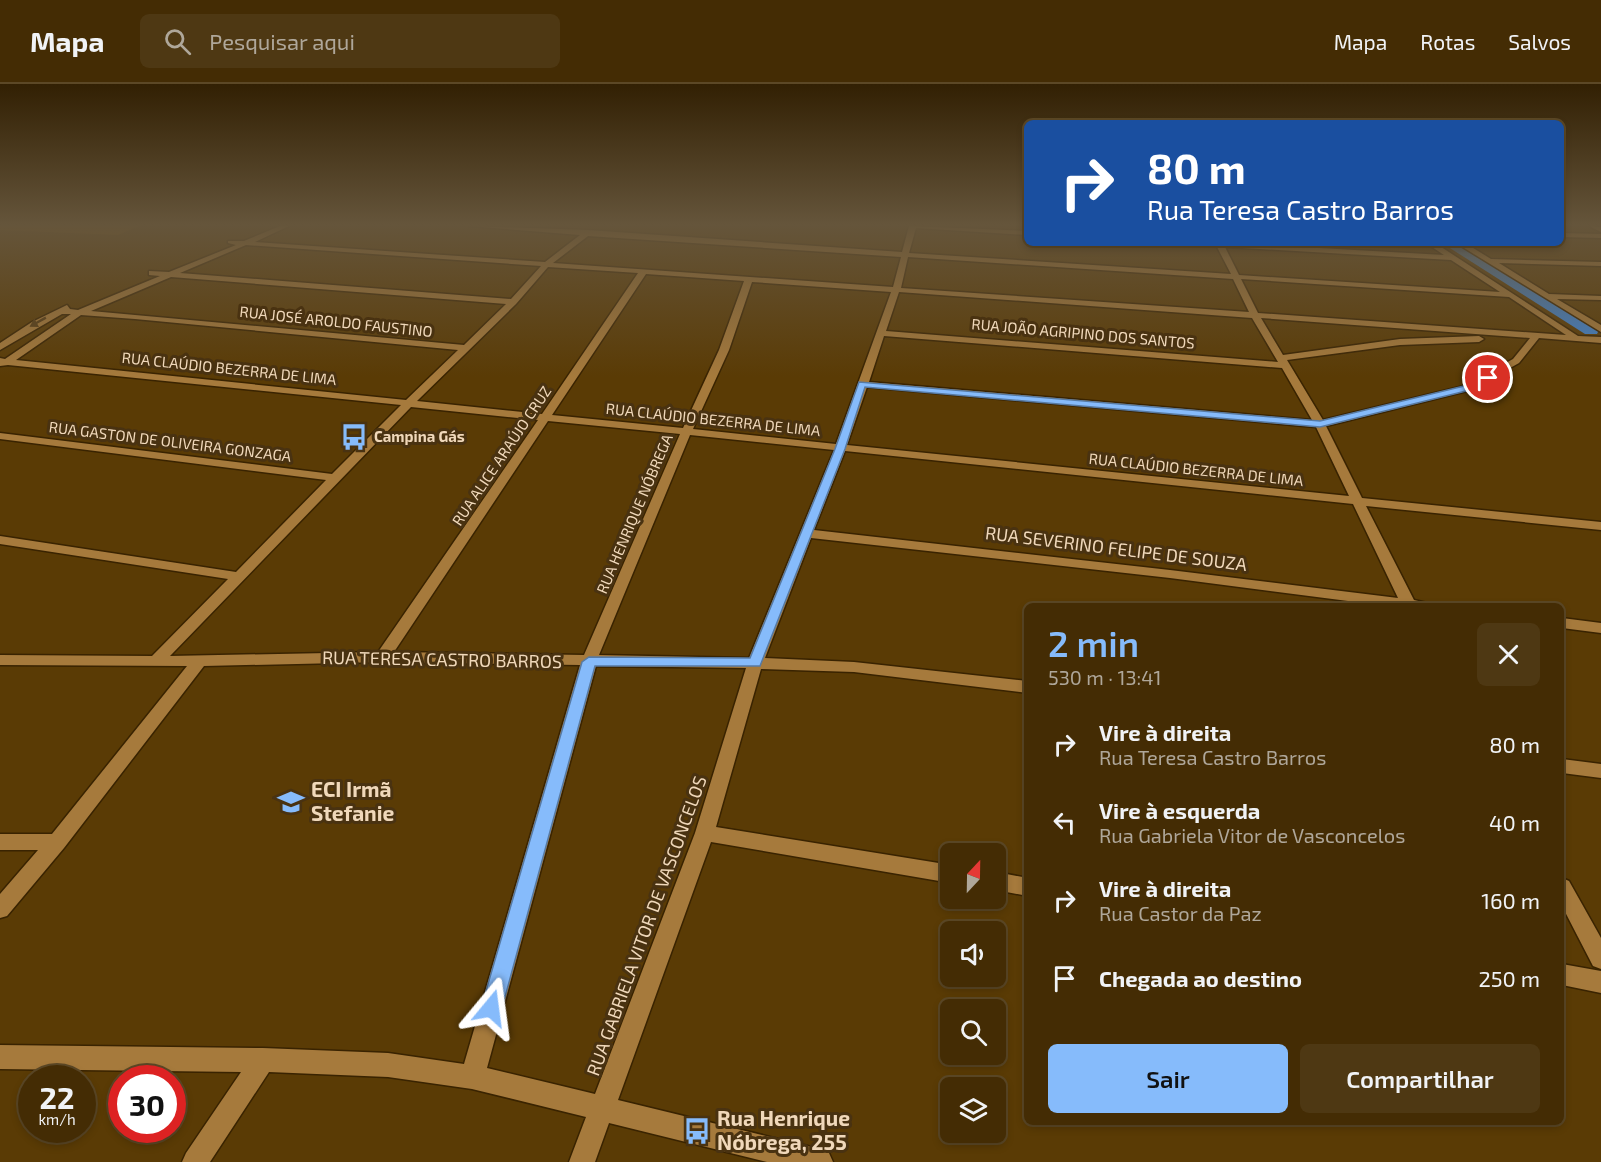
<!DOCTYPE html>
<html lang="pt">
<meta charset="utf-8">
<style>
:root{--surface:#442c04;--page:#4e3813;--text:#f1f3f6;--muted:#afa79a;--line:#5c4826;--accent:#86bbfb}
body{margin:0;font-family:"Exo 2",sans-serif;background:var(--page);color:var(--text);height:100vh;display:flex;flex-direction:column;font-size:22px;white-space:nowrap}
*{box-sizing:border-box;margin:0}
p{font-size:20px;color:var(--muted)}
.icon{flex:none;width:33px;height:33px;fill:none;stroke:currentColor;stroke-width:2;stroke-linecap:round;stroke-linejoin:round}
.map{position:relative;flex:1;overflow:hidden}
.side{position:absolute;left:1024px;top:519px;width:540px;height:522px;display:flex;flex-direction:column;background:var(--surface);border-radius:9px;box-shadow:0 3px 9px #0003,0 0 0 2px var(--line)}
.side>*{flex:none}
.hud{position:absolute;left:1024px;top:36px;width:540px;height:126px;border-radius:9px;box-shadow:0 3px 9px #0003,0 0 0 2px var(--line);background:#1a4fa0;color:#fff;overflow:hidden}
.needle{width:39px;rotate:22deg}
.controls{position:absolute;left:940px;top:759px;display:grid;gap:12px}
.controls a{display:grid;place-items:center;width:66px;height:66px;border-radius:9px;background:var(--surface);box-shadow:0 3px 9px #0003,0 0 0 2px var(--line);font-size:30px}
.speed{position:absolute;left:18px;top:981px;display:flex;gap:12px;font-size:30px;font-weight:700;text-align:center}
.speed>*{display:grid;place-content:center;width:78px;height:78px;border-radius:50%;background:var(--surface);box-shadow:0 3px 9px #0003,0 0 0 2px var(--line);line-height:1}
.speed small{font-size:15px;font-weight:400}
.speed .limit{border:9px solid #d22;background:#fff;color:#111}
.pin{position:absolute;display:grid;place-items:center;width:51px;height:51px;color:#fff;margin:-26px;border:3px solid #fff;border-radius:50%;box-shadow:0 2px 6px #0007}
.me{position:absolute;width:66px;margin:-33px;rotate:16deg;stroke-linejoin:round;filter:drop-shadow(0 0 4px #0008)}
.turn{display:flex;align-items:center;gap:21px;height:126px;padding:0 24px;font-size:27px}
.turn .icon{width:78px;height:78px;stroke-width:2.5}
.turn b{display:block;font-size:42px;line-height:51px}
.round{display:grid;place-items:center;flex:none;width:63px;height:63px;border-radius:9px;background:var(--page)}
.head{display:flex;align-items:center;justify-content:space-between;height:102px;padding:0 24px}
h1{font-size:36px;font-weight:600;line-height:45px;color:var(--accent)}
.action{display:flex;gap:12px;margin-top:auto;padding:12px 24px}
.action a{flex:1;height:69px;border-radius:9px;background:var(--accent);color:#111;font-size:24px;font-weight:600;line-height:69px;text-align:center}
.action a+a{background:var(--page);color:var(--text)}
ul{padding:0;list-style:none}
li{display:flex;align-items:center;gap:18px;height:78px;padding:0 24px}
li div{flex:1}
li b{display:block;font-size:22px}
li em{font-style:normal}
header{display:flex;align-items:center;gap:36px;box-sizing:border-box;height:84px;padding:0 30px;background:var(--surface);border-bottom:2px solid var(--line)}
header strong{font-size:28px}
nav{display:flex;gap:33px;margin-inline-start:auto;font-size:21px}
.search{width:420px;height:54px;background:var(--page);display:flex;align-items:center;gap:15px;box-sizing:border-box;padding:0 21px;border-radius:9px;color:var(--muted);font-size:22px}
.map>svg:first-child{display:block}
.green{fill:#7c5106}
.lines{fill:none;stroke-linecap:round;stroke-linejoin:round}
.canal{fill:#3f84d3;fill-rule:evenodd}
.street-casing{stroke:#392301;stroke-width:3}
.secondary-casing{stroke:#392301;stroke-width:3}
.street{fill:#a67a3c;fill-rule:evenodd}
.secondary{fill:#a67a3c;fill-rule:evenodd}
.oneway{fill:#573d17}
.route{fill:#86bbfb;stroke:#577aa3;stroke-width:1.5}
.labels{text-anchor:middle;stroke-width:6;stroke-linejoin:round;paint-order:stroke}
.far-street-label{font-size:15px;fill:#f0d8ba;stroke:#493211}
.far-poi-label{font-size:15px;font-weight:bold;fill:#f0d8ba;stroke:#493211;text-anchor:start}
.street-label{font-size:18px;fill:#f0d8ba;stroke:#493211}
.near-poi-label{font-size:21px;font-weight:bold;fill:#f0d8ba;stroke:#493211;text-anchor:start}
</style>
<header>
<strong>Mapa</strong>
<div class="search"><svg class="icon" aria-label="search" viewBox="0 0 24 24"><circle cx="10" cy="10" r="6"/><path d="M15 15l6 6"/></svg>Pesquisar aqui</div>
<nav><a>Mapa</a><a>Rotas</a><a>Salvos</a></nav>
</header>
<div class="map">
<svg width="1601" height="1078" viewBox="0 0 1601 1078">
<rect width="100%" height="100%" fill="#5a3b05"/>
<!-- green -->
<path class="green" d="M0,142h139l-21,9 -118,-5z"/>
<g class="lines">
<!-- canal -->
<path class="canal" d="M1442,159h16l141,87 -2,4h-12z"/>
<defs>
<path id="street" d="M280,142h9l-34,16 290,20 35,-27 -111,-9 119,4 314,22 7,-26 119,5v4l-112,-7 -7,25 322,21 -14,-27 -29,-4h41l215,12 -18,-12h9l143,93 23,1v6l-62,-5 -20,25 -48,27 -145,36 36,72 239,24v8l-235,-24 48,94 13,3 2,3h-42l-217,-28 -359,-40 -46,120 89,4 174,19v12l-174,-21 -93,-3 -45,158 235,38v18l-240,-41 -93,258 202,49 9,4 4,9h-66l-158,-39 -14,39h-26l17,-45 -114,-28 -84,-12 -119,-5 -59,90h-28l4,-9 55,-81 -241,-3v-24l263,3 125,5 76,11 116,-399 -197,-3 -179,4 -140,182 -57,68 -7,2v-24l38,-44h-38v-16h52l135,-168 -187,-1v-10l152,1 76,-77 -228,-35v-8l236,36 90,-92 -326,-41v-6l332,41 69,-69 -393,-40 -8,1v-8l5,1 66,-45h-9l-62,36v-7l32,-21 35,-17 3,4 8,1 82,-34 -11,-1v-4l20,1 67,-27 -8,-2v-2h16zM588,152l313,21 -8,30 -340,-24zM246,161l295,21 -30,33 -331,-26zM1225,163l226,13 49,32 -261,-17zM908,173l325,22 16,33 -348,-24zM548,183l90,6 -96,141 -125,-13 99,-97zM646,190l98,7 -25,69 -36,78 -131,-13zM171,193l335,27 -42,41 -373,-34zM1241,195l268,18 57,38 -308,-22zM752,198l139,10 -55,152 -143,-15 36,-79zM899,208l353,26 26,44 -392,-31zM81,231l54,4 323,31 -52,50 -390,-40zM1261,234l269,20 -17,21 -49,27 -141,34 -36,-60 113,-15 79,-3 5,-3 -5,-3 -79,3 -117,16zM884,252l398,32 30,52 -443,-38zM867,303l449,40 33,69 -502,-51zM411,323l127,13 -160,232 -208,4zM548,337l132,13 -96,221 -190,-3zM690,351l144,15 -85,208 -150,-3zM845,367l508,53 45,94 -228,-28 -356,-40zM596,582l150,2 -51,165 -100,261 -108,-26z
M1562,149l39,1v4l-39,-1z
M1456,159h9l26,16 110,3v4l-102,-3 50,31 52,2v4l-44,-1 44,26v7z
M1562,534l39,5v10l-39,-5z
M1562,675l39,5v14l-39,-5z
M996,788l32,6v18l-32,-6z
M1562,794l7,3 32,57v31l-8,-3 -31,-60z
M1562,880l39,7v22l-39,-8z"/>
<path id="secondary" d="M1590,142l11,1v5l-10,-5z"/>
</defs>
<!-- street casing -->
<use href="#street" class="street-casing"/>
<!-- secondary casing -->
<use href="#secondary" class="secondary-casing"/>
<!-- street -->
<use href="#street" class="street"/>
<!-- secondary -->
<use href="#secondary" class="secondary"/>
</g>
<!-- one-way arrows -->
<defs><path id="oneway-solid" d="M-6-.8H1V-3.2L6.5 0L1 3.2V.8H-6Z" transform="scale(1.5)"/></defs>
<use class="oneway" href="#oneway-solid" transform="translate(38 238) rotate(151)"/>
<!-- sky -->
<linearGradient id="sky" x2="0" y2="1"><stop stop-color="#322003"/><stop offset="0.48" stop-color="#65553b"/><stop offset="1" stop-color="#65553b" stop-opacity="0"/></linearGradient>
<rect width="1601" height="293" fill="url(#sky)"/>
<!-- route -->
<path class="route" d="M1485,292l8,2 -23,12 -150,37 -455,-40 -20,62 -85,217h-165l-93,342 -3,7 -8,3 -7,-3 -3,-7 101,-346 7,-5 161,1 85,-209 24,-67 461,39 144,-35z"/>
<!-- icons -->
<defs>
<symbol id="bus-bare" viewBox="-9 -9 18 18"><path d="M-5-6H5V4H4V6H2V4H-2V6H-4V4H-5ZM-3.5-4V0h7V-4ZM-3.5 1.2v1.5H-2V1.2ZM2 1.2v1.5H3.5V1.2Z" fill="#86bbfb" stroke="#493211" stroke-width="2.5" paint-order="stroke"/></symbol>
<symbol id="school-bare" viewBox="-9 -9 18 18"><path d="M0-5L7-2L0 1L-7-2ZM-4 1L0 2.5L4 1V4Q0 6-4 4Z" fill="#86bbfb" stroke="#493211" stroke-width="2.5" paint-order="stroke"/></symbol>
</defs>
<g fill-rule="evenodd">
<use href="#bus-bare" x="335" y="334" width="38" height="38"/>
<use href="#school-bare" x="272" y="699" width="38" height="38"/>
<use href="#bus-bare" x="678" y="1028" width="38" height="38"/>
</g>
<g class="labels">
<!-- far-street labels -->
<g class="far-street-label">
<text transform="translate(336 238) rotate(6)" y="5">RUA JOSÉ AROLDO FAUSTINO</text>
<text transform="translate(1083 250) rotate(5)" y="5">RUA JOÃO AGRIPINO DOS SANTOS</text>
<text transform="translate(229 285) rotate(6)" y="5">RUA CLAÚDIO BEZERRA DE LIMA</text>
<text transform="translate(713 336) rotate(6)" y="5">RUA CLAÚDIO BEZERRA DE LIMA</text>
<text transform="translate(170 358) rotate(7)" y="5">RUA GASTON DE OLIVEIRA GONZAGA</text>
<text transform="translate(502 372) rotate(-56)" y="5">RUA ALICE ARAÚJO CRUZ</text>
<text transform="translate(1196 386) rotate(6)" y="5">RUA CLAÚDIO BEZERRA DE LIMA</text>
<text transform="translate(635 430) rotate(-67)" y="5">RUA HENRIQUE NÓBREGA</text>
</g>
<!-- far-poi labels -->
<g class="far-poi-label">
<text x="374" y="358">Campina Gás</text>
</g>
<!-- street labels -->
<g class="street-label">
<text transform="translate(1116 465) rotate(7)" y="6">RUA SEVERINO FELIPE DE SOUZA</text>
<text transform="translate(442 576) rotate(1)" y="6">RUA TERESA CASTRO BARROS</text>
<text transform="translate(647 842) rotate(-70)" y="6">RUA GABRIELA VITOR DE VASCONCELOS</text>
</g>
<!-- near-poi labels -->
<g class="near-poi-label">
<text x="311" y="713">ECI Irmã<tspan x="311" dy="24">Stefanie</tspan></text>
<text x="717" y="1042">Rua Henrique<tspan x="717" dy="24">Nóbrega, 255</tspan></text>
</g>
</g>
</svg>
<div class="controls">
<a><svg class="needle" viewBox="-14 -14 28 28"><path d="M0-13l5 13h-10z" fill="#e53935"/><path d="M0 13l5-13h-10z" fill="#afa79a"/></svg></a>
<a><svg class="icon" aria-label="sound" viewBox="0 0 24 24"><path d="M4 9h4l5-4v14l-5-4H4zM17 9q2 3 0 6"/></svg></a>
<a><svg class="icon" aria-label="search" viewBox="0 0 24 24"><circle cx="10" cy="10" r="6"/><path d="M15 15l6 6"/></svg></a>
<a><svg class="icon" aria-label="layers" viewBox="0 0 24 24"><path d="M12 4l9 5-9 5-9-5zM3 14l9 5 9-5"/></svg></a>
</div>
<div class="speed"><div>22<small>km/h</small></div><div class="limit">30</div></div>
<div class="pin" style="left:1488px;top:294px;background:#d93025"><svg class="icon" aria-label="arrive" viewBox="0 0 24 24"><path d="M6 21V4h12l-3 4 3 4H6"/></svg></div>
<svg class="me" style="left:491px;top:924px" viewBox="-20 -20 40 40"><path d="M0-17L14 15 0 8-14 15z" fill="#86bbfb" stroke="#fff" stroke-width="4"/></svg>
<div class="hud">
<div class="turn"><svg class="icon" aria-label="right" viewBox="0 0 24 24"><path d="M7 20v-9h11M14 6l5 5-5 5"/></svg><div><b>80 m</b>Rua Teresa Castro Barros</div></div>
</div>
<section class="side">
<div class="head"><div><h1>2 min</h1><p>530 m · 13:41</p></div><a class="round"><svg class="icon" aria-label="close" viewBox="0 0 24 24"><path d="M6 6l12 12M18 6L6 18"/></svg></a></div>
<ul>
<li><svg class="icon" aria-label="right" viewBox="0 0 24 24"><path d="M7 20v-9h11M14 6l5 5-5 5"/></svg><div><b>Vire à direita</b><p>Rua Teresa Castro Barros</p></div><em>80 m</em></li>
<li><svg class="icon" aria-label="left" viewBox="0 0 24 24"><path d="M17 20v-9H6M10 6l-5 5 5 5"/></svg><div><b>Vire à esquerda</b><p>Rua Gabriela Vitor de Vasconcelos</p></div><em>40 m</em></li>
<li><svg class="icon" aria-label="right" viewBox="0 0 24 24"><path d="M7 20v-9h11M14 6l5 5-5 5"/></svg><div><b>Vire à direita</b><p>Rua Castor da Paz</p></div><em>160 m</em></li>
<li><svg class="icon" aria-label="arrive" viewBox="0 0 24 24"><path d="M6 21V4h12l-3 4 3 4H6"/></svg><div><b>Chegada ao destino</b></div><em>250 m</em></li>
</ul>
<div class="action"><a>Sair</a><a>Compartilhar</a></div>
</section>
</div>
